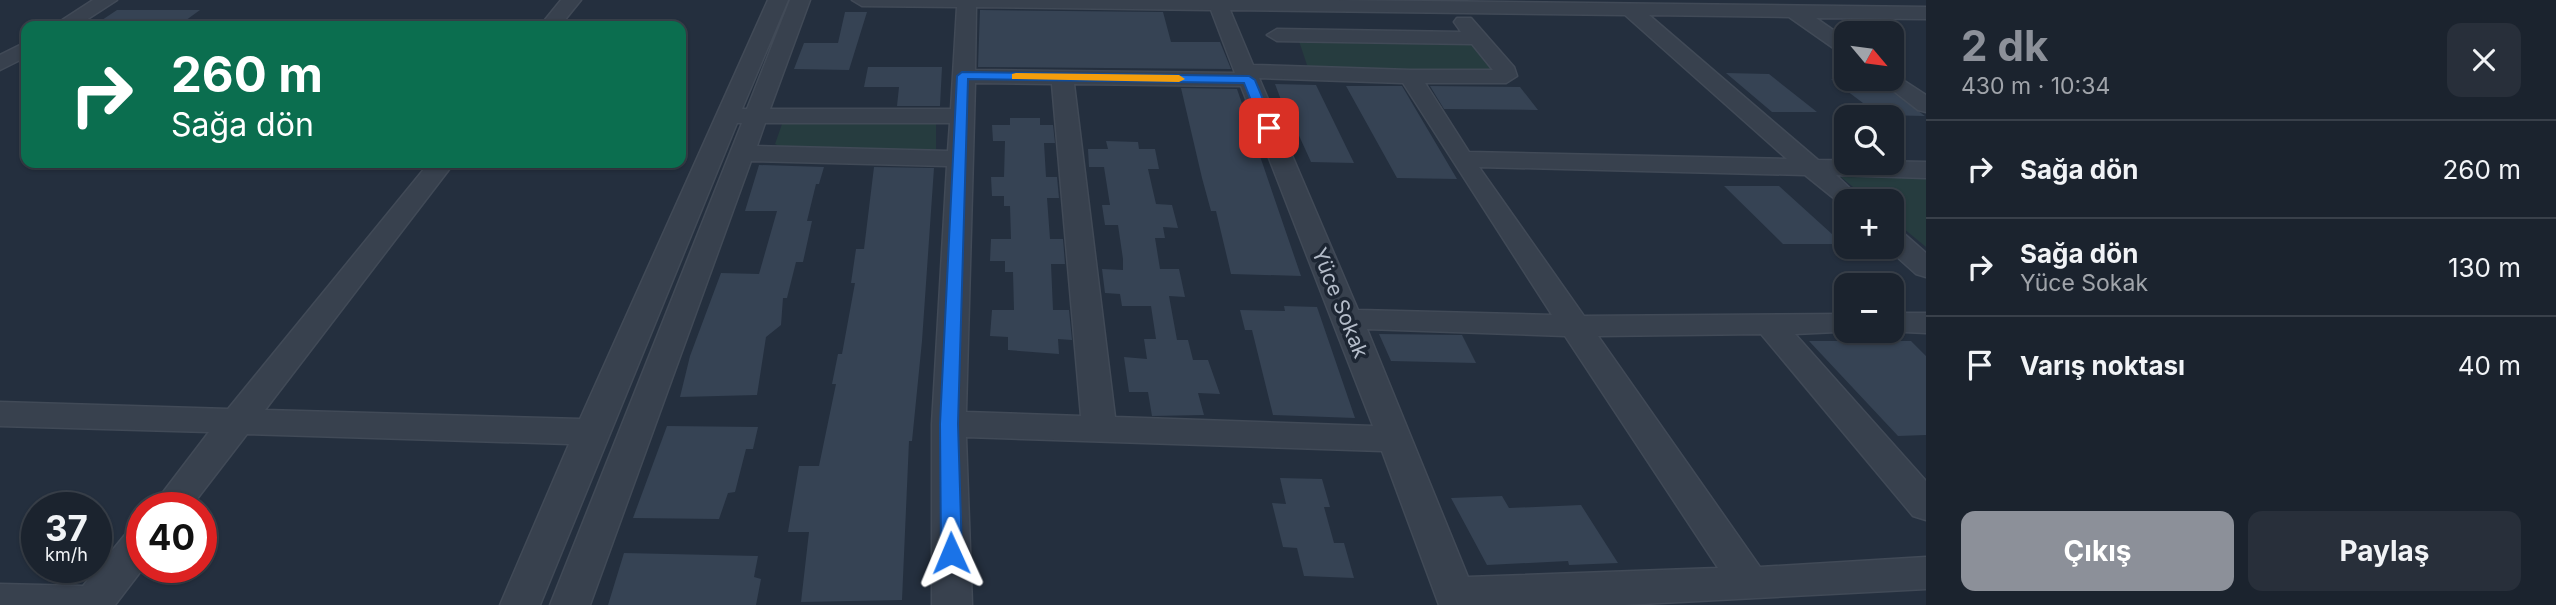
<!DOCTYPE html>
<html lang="tr">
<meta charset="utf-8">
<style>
:root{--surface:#1b232e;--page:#282f3a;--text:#f1f3f6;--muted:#a0a4aa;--line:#39404a;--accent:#8c9099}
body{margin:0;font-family:Inter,sans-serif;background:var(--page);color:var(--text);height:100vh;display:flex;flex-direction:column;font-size:26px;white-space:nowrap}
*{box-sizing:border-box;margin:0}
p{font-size:23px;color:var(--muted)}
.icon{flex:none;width:38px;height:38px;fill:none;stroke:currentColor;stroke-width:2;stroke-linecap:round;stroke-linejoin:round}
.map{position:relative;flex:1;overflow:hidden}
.details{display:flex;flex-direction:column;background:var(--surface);width:630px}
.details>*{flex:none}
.top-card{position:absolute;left:21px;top:21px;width:665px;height:147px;border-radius:14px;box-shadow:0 2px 5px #0004,0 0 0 2px var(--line);background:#0b6e4f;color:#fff;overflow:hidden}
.needle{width:46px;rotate:119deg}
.buttons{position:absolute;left:1834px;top:21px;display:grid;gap:14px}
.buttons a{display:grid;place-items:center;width:70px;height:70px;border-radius:14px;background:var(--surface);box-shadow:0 2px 5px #0004,0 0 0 2px var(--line);font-size:35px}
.speed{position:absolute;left:21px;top:492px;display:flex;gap:14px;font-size:35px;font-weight:700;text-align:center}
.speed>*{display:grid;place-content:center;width:91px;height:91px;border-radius:50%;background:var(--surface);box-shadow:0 2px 5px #0004,0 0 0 2px var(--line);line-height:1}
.speed small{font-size:18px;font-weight:400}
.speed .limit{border:10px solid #d22;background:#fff;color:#111}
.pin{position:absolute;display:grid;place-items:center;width:60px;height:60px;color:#fff;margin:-30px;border-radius:14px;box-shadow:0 4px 10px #0006}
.me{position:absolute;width:77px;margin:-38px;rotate:359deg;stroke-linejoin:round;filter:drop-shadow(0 0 5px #0008)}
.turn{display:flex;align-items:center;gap:24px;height:147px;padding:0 35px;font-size:32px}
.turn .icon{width:91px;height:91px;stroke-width:2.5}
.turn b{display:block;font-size:49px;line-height:60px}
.round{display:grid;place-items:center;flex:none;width:74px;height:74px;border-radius:14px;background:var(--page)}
.head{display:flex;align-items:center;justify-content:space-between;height:119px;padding:0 35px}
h1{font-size:42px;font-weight:700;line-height:52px;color:var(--accent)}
.button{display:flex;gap:14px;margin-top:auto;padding:14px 35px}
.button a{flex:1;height:80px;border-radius:14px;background:var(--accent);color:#fff;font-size:28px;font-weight:700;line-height:80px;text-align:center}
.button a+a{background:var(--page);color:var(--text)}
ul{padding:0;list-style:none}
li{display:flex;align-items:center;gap:21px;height:98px;padding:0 35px;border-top:2px solid var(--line)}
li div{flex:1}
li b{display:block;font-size:26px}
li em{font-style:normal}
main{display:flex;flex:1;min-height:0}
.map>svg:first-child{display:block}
.green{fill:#263c3f}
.building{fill:#364354}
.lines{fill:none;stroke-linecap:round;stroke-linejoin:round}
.minor-casing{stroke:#414a57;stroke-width:3}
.minor{fill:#38414e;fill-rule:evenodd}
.route{fill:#1a73e8;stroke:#114b97;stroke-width:2}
.slow{fill:#f59e0b}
.labels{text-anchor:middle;stroke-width:7;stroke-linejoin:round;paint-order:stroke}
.street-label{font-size:21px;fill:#b4bcc9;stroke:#1d2633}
</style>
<main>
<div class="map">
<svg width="1926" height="605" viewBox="0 0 1926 605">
<rect width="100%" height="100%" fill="#242f3e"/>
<!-- green -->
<path class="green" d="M1298,38l175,3 27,31 -192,-4z
M791,122l145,2v26l-153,-2 -8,-4 7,-20z
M1841,177l85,1v69l-34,-28v-18h-22z"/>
<!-- building -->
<path class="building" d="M117,10h83l-22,16h-85z
M980,10l183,2 8,30h49l11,27 -253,-2z
M845,12h22l-18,58 -55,-1 10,-26h34z
M868,67h74l-2,39h-43l2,-19h-35z
M1726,73l43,1 48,38h-45z
M1831,79h44l50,37 -46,-1z
M1275,84l41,1 38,78 -43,-1 -15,-33h-4z
M1346,86h56l55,93 -60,-1z
M1430,86l90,1 18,23 -94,-1z
M1181,88l56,1 64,187 -70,-2 -15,-63h-5l-9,-33z
M1010,118h30v7h13l2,18h-11l2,34h11l2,21h-12l3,41h13l2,25h-14l2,46h16l3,30 -14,-1 1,15 -51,-4v-13l-18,-1 2,-26h22l-1,-38h-8v-11h-15l1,-22h20l-1,-33h-6v-10h-12l-1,-19h13l1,-36h-12l-1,-16h18z
M1106,141l32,1 1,7h16l4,20h-11l8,35 16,1 6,23 -15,-1 2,11h-10l5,31h19l6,28 -16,-1 8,44h11l5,20h15l12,34 -22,-1 6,22 -52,1 -4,-24h-19l-5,-35 23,2 -3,-20h12l-5,-33h-29l-2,-12 -15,-1 -3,-24 21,1v-11l-5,-34h-13l-3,-20h8l-6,-38h-15l-1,-18h20z
M759,165l65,2 -5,17h-3l-9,37h5l-9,41h-7l-9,36h-4l-2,27 -15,12 -9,58 -77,2 10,-41 31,-83 38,1 18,-63h-32z
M874,167l60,1 -12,173 -10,100h-3l-7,159 -101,2 8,-70h-21l11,-66h20l17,-82h-4l6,-30h4l13,-71h-4l5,-34h8z
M1724,186h55l64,58h-60z
M1284,306l33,1 38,111 -82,-3 -21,-85h-7l-5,-20 45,1z
M1379,334l83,1 14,28 -85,-2z
M1809,341h102l15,15v79l-28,1z
M667,426l91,1 -5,22h-7l-11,43 -7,1 -9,26 -86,-1z
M1280,478l42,1 8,28h-6l10,36h10l10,35 -50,-2 -7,-28 -14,-1 -11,-44 14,1z
M1502,496l7,12 72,-3 37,58 -49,2 -1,-4 -81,4 -36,-67z
M624,553l134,3 -4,21 7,2 -5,26h-148z"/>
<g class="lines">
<defs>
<path id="minor" d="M93,0h24l-40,26h-24z
M561,0h20l-21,26h-20z
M768,0h20l-46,109h5l43,-109h20l-40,109h181l6,-102 -95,-1 -10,-6h487l587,7v12l-110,-1 30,21v15l-7,-2 -50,-35 -140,-2 169,145 108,2v16l-90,-3 27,26h-17v7l-41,-33 -326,-8 105,149 262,-2v17h11l-62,3 131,147v39l-13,-4 -152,-182 -163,2 162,231 166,-10v32l-303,16h-184l-57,-154 -416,-14 6,168h-40v-181l15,-258 -196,-5 -161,444h-40l192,-482h-5l-197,482h-40l69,-161 -322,-10 -57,74h-39l58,-76 -209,-6v-24l228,7 201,-246h25l-189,247 315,9zM976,7l235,3 24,63 -260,-3zM1230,10l395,5 162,144 -318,-7 -44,-69h81l11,-7 -3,-9 -43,-49h-14l-3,4 7,10 -184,-3 -10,6 10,6 195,3 21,26h-83l-157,-5zM1259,78l144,5 149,232 -194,-5zM975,83l77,1 29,332 -115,-4zM1074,84l167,2 132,340 -258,-9zM765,123h185l-2,28 -191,-5zM1367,329l198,7 153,232 -250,9z
M26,42v15l-26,13v-15z
M1892,73l34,22v17l-8,-2 -40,-31h14z
M1892,230l10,2 24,21v24l-10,-3 -30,-27h6z
M1892,313h34v20l-42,-2h8z
M142,526l2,41 -29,38h-115v-21l83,2 46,-56z"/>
</defs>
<!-- minor casing -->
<use href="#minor" class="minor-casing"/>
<!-- minor -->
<use href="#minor" class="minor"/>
</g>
<!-- route -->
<path class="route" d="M962,72l287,4 6,4 20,48 -6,4 -7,-4 -18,-45 -276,-4 -10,345 4,129 -3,6 -8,3 -7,-3 -3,-6 -1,-129 17,-348z"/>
<!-- slow -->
<path class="slow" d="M1016,73l163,2 6,4 -6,3 -167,-3v-5z"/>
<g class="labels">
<!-- street labels -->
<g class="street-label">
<text transform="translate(1340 303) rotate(68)" y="7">Yüce Sokak</text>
</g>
</g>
</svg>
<div class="buttons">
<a><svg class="needle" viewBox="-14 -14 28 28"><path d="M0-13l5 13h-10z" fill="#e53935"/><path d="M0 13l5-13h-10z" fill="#a0a4aa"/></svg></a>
<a><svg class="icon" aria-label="search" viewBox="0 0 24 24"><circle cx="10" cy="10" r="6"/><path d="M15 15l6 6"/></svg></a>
<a>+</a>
<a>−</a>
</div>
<div class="speed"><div>37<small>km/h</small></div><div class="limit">40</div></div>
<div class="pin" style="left:1269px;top:128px;background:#d93025"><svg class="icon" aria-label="arrive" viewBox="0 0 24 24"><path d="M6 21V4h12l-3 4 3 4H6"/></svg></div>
<svg class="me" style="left:951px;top:553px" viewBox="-20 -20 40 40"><path d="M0-17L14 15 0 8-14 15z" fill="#1a73e8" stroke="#fff" stroke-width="4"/></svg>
<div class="top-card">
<div class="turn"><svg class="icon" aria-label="right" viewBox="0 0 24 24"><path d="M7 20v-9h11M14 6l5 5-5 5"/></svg><div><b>260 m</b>Sağa dön</div></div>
</div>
</div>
<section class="details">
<div class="head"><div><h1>2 dk</h1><p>430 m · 10:34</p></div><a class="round"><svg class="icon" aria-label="close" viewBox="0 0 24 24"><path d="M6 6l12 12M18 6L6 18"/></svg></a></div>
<ul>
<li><svg class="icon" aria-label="right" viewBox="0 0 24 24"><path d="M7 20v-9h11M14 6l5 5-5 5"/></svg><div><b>Sağa dön</b></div><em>260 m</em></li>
<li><svg class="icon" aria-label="right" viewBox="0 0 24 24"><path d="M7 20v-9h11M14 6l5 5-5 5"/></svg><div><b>Sağa dön</b><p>Yüce Sokak</p></div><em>130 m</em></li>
<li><svg class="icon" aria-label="arrive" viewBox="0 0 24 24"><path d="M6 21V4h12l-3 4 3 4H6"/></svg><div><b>Varış noktası</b></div><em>40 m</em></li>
</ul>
<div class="button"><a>Çıkış</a><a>Paylaş</a></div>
</section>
</main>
